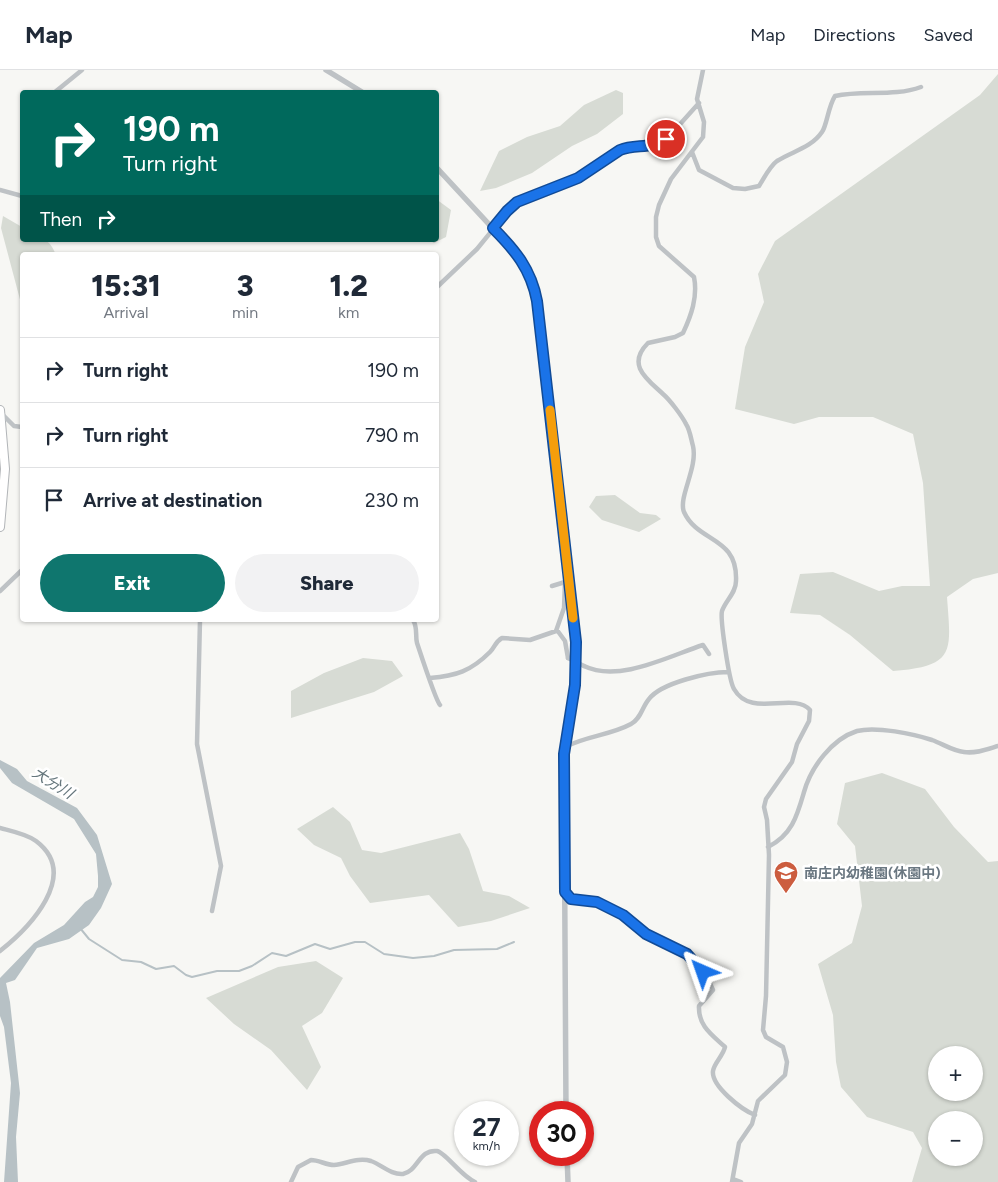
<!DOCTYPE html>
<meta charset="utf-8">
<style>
:root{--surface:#fff;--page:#f2f2f3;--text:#1f2937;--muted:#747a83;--line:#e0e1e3;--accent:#0f766e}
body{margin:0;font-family:Figtree,"Noto Sans JP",sans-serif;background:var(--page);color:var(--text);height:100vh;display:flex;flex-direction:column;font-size:19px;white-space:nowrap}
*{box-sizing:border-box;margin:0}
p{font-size:16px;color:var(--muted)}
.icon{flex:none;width:28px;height:28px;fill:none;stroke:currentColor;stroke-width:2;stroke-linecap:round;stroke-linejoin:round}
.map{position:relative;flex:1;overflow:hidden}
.drawer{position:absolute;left:20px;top:182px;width:419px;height:370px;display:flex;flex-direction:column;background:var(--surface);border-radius:5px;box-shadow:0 1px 4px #0004}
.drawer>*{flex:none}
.hud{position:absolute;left:20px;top:20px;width:419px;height:152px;border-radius:5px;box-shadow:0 1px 4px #0004;background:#00695c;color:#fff;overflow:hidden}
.tools{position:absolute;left:928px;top:976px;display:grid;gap:10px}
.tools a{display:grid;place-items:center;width:55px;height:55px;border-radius:50%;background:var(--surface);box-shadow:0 1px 4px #0004;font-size:25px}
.speed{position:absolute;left:454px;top:1031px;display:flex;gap:10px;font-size:25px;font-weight:700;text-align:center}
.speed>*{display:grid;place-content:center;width:65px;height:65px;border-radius:50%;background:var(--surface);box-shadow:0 1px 4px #0004;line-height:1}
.speed small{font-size:12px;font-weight:400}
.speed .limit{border:8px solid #d22;background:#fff;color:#111}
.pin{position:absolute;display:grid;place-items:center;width:42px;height:42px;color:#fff;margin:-21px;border:2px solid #fff;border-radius:50%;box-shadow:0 1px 5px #0007}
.me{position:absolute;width:55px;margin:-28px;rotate:317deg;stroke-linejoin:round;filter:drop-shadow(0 0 4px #0008)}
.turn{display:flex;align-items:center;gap:18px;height:105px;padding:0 20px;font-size:22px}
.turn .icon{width:65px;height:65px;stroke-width:2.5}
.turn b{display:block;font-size:35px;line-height:42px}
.then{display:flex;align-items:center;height:48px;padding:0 20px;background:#0003;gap:10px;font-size:19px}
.eta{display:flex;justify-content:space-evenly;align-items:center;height:85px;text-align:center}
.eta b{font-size:30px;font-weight:800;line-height:35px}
.cta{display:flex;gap:10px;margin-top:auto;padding:10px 20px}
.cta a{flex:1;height:58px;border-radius:30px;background:var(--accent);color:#fff;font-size:20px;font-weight:800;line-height:58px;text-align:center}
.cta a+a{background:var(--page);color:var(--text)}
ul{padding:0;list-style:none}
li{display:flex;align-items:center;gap:15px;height:65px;padding:0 20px;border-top:1px solid var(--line)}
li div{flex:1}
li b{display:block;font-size:19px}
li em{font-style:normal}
header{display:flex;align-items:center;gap:30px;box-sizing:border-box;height:70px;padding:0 25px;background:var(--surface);border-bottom:1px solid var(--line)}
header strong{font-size:24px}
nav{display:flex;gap:28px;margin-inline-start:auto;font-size:18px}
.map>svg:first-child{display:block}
.green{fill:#d7dbd4;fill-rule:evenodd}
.water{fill:#b7c1c5}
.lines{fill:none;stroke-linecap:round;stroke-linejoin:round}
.stream{stroke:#b7c1c5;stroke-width:2}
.trunk-casing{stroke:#b2b5b8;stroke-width:10}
.minor{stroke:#bec2c5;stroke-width:4.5}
.tertiary{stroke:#bec2c5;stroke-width:5.5}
.trunk{stroke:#fff;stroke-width:8}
.minor-bridge{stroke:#bec2c5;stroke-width:4.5}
.route-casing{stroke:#114b97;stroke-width:12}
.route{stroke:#1a73e8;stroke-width:9}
.slow{stroke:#f59e0b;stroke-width:9}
.labels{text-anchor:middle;stroke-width:5;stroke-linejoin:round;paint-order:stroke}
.poi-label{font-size:14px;font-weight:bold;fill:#6a7781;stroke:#fff;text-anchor:start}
.water-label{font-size:15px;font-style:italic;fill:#66777d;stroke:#fff}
</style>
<header>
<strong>Map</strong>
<nav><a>Map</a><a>Directions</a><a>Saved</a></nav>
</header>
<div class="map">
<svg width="998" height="1112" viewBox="0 0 998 1112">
<rect width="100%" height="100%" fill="#f7f7f4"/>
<!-- green -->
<path class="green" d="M998,4v499l-25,6 -26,18c4,55 9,69 -54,74l-43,-36 -30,-20 -30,-2 10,-39 33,-2 46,19 23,-5h28l-7,-103 -10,-49 -40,-17h-54l-25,7 -59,-15 10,-62 19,-45 -6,-28 17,-33 205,-146z
M616,20l7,3v21l-26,20 -25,12 -40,27 -36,15 -16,3 19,-40 28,-14 33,-11 24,-21z
M436,129l15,11 -5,27 -12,6 -5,-3h7z
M3,146l19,11v13c20,0 26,-5 34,15h-34v52l-21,-79z
M615,425l25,18 16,2 5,4 -22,13 -37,-12 -13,-13 7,-11z
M363,588l29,3 11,15 -29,16 -83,26v-27l33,-18z
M882,703l43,16 29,38 34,35 10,-1v321h-86l10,-34 -9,-16 -46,-15 -26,-30 -5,-25 -3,-47 -15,-51 34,-21 10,-37 -7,-60 -18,-22 8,-41zM936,985h38v37h-38zM936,1050h38v38h-38z
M333,737l17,15 12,28 19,3 79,-20 9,16 14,42 26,5 21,12 -39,13 -33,6 -29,-32 -59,8 -20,-27 -9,-18 -27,-13 -17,-16z
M316,891l27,17 -21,35 -20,13 19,41 -14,23 -36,-40 -37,-26 -28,-26 72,-31z"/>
<!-- water -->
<path class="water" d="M0,690l17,9 10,12 50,27 20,27 15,49 -11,24 -12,17 -20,14 -32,9 -22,32 -9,3 4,19 10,91 -4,44 2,45h-14l7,-99 -7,-56 -4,-11v-38l34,-35 30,-18 21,-23 8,-5 5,-10v-11l-2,-22 -22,-35 -62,-36 -12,-15z"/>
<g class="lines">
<!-- stream -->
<path class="stream" d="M80,858l9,11 33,21 19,2 15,7 18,-3 12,9 6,2 25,-6h22l13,-5 20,-13 14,3 29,-12 15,5 25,-7h10l19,12 29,4 21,-2 20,-6 43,-1 17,-7"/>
<defs>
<path id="trunk" d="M0,340l5,59 -5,58"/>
</defs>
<!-- trunk casing -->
<use href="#trunk" class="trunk-casing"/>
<!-- minor -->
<path class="minor" d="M703,0l-6,29 7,23 -1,15 -32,42 -12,26 -3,12v20l3,9 35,31c4,20 -3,39 -11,56l-8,4 -27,6c-22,22 -1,36 15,51 7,6 19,22 23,30 4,6 5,15 7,22 5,22 -15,51 -9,66 14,31 54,24 52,69 0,12 -10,19 -14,30 -2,8 7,70 12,78 17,30 59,2 76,21l-1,11 -12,23 -5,18 -26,37 -2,8 3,13 2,35 -3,141 -3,34 3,7 17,10 4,15 -2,13 -27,26 -6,23 -13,19 -7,39
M55,22l27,-22
M692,82l7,18 34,18 12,1 14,-3c5,-8 11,-20 18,-25 16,-10 34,-13 45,-29 5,-7 6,-25 13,-36 28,-6 59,1 86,-9
M0,120l22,6
M436,218l41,-39 35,-43 66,-28 49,-30 30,-3 16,-13 26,-29
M0,342l14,14 8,1
M552,516l13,-4
M0,521l22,-21
M200,550l-3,124 24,122 -9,45
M413,550c5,8 2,15 4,23 3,9 19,58 23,62
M557,560l8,11 3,17
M584,596c35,17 85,-10 119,-21l6,9
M430,608c26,-2 41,-7 60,-26 5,-5 5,-10 12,-14l28,2 26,-9 8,-23 1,-26
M565,677c21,-11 46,-12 66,-23 10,-5 11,-17 18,-25 12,-16 59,-27 79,-27
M0,758c11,3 27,6 36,13 45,34 -7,87 -36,110
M768,777c24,-12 29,-31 36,-55 7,-25 28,-53 53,-61 19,-5 57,3 75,9 11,4 21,11 32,12 11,2 24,-3 34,-6
M565,822l6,7 26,3 26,13 27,21 25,10 20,15 12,16 6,13 -14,16c-1,20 13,29 26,41 -2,9 -11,16 -12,24 -2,15 29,39 42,44
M733,1109l8,3
M291,1112l7,-15 13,-7c8,0 15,5 23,5 12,-1 24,-8 37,-4 11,4 20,14 32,13 15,-3 16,-25 34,-23 8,1 24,25 38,31"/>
<!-- tertiary -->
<path class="tertiary" d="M326,0l36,22
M436,97l86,93 10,21 7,33 38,342c0,37 -12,74 -13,111l2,345
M567,1085l1,27"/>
<!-- trunk -->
<use href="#trunk" class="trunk"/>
<!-- minor-bridge -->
<path class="minor-bridge" d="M568,588l16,8"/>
</g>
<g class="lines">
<defs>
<path id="route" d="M666,69c-15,10 -30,5 -46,11l-42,28 -61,24 -10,9 -14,17c22,22 38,41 44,73l39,341 -1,43 -11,69 1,138 6,7 26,3 26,13 23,19 41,20 16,18"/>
</defs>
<!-- route casing -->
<use href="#route" class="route-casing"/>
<!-- route -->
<use href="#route" class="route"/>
<!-- slow -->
<path class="slow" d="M550,340l23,208"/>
</g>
<!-- icons -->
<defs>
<symbol id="school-pin" viewBox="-11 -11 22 30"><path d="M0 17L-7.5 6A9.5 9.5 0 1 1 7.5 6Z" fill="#cc5d3f" stroke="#fff"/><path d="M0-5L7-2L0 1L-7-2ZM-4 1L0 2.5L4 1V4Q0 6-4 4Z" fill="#fff"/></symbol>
</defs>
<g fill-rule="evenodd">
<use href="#school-pin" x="772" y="789" width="28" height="38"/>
</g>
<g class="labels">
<!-- poi labels -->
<g class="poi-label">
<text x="804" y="808">南庄内幼稚園(休園中)</text>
</g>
<!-- water labels -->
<g class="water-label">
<text transform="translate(53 713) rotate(32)" y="5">大分川</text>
</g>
</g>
</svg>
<div class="tools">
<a>+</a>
<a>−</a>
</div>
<div class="speed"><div>27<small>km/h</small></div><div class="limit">30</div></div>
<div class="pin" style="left:666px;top:69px;background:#d93025"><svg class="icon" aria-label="arrive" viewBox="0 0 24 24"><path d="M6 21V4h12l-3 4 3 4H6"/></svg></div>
<svg class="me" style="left:703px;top:902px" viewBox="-20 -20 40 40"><path d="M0-17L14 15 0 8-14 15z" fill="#1a73e8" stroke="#fff" stroke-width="4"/></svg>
<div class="hud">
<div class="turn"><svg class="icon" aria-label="right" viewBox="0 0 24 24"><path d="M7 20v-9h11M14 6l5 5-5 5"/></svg><div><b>190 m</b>Turn right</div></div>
<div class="then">Then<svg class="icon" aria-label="right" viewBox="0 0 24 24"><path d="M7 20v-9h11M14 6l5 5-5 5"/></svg></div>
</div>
<section class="drawer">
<div class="eta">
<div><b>15:31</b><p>Arrival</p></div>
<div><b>3</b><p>min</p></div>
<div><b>1.2</b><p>km</p></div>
</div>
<ul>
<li><svg class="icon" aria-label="right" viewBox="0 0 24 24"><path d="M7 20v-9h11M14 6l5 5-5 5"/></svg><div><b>Turn right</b></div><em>190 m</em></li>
<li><svg class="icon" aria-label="right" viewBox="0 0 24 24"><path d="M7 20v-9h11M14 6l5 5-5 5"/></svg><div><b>Turn right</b></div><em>790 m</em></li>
<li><svg class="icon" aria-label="arrive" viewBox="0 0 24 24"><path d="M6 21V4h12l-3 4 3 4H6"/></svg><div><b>Arrive at destination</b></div><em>230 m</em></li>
</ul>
<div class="cta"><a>Exit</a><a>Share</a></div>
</section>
</div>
